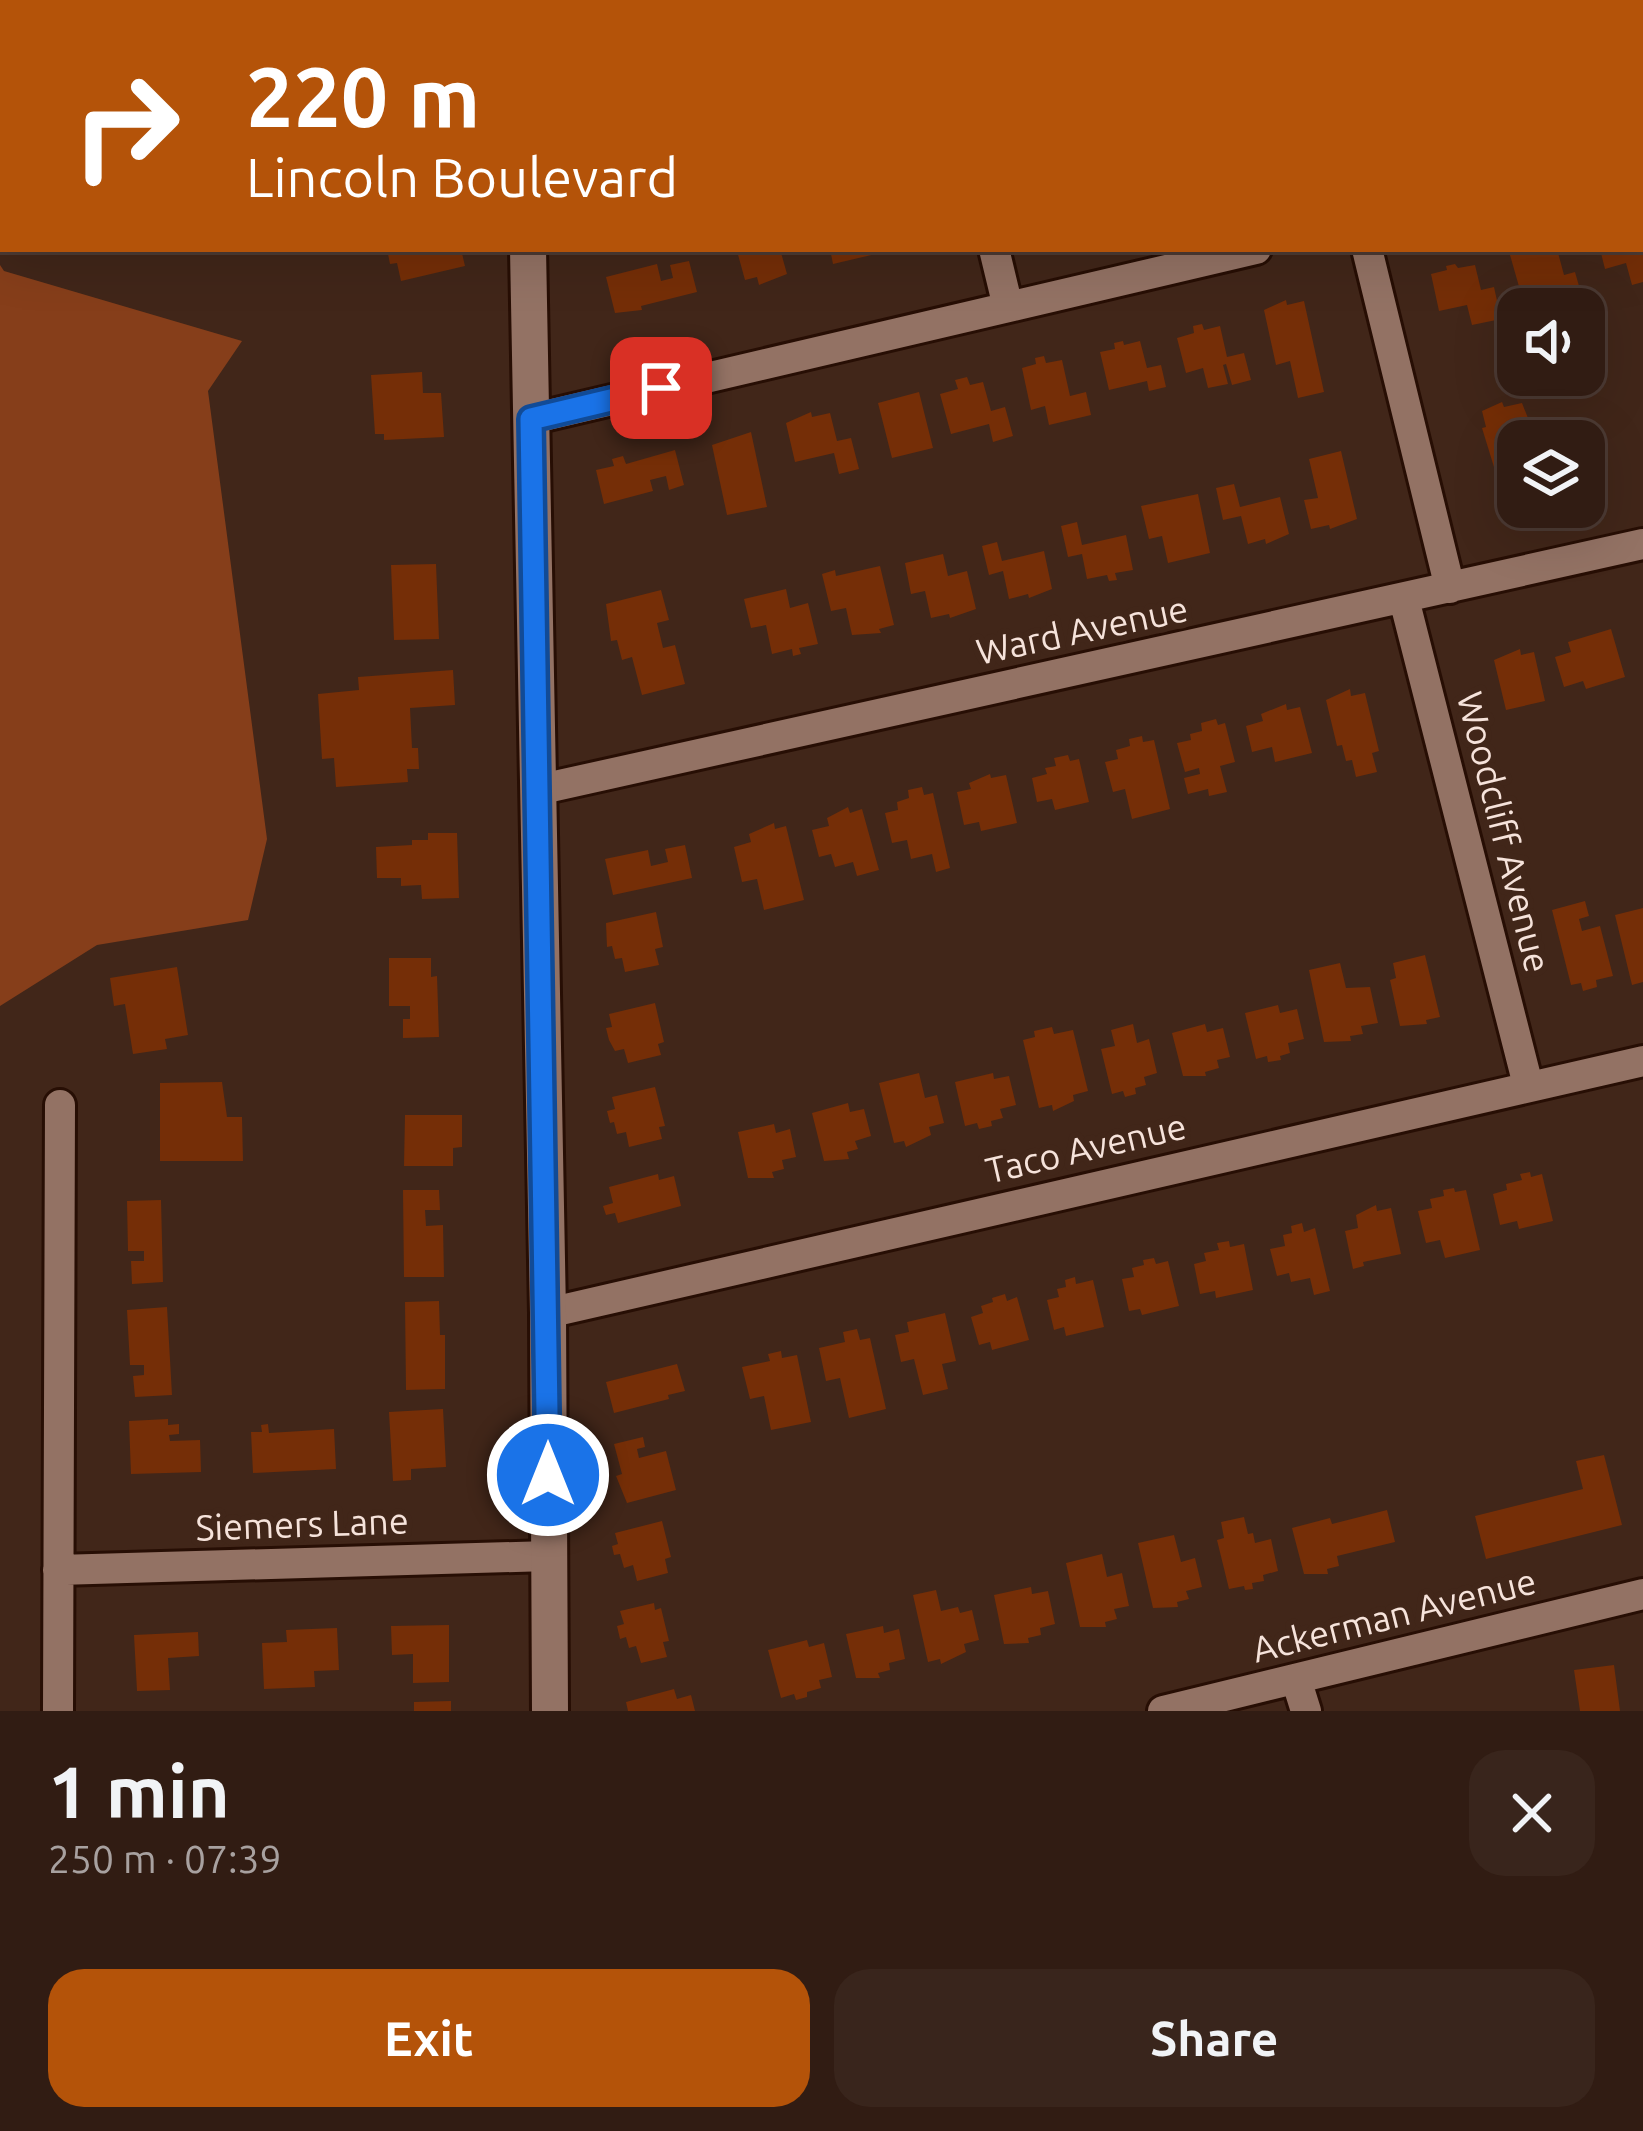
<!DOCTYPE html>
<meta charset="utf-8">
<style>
:root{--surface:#311c13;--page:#39251c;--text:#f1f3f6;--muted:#a8a1a0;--line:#4c3a33;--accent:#b45309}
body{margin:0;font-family:Ubuntu,sans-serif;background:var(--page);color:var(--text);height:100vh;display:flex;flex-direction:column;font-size:45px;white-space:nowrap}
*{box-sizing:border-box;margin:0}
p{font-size:39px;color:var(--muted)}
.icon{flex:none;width:66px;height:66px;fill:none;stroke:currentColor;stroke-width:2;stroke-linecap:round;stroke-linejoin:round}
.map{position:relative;height:1711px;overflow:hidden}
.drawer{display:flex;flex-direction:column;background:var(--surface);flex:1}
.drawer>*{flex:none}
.guide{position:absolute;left:0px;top:0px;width:1644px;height:252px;box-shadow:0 12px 48px #0002,0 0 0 3px var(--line);background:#b45309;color:#fff;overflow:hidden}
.tools{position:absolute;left:1497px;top:288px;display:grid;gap:24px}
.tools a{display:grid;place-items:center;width:108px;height:108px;border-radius:24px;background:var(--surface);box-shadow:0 12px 48px #0002,0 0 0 3px var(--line);font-size:60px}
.pin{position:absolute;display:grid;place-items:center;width:102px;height:102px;color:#fff;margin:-51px;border-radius:24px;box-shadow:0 6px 18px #0006}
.me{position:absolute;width:132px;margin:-66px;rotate:0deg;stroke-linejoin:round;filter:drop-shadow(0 0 9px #0008)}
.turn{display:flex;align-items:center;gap:42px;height:252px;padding:0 48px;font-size:54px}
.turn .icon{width:156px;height:156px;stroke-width:2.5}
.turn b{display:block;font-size:84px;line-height:102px}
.round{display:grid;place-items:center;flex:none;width:126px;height:126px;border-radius:36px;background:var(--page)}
.summary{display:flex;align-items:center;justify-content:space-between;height:204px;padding:0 48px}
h1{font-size:72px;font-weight:600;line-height:90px}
.action{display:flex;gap:24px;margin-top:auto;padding:24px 48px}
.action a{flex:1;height:138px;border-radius:36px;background:var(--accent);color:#fff;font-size:48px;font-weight:600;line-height:138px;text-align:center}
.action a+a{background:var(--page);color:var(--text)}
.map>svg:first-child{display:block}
.forest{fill:#863e1a}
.building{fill:#752e07}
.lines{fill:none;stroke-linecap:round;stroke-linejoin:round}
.minor-casing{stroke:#270e04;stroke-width:36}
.secondary-casing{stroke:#270e04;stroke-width:42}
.minor{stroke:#937264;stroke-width:30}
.secondary{stroke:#937264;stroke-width:36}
.route-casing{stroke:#114b97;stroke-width:30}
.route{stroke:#1a73e8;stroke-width:21}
.labels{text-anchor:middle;stroke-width:12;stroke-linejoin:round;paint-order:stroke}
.street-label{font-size:36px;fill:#f6e3db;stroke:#412619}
</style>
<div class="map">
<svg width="1643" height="1711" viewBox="0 0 1643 1711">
<rect width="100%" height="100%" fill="#412619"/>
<!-- forest -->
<path class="forest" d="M0,265l4,6 238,70 -34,50 59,448 -19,81 -151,25 -97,61z"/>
<!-- building -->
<path class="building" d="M387,249h74l4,17 -64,15 -4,-18 -7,1z
M721,249h59l7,25 -28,11 -2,-8 -12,3 -8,-29 -15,4z
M830,249h49l1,4 -47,11z
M1526,249h31l7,26 11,-3 6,21 -13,4 -3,-12 -43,12 -12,-42z
M1600,249h43v33l-11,3 -6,-22 -21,6z
M689,261l8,31 -56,14 1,4 -27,3 -9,-36 51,-13 4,17 12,-3 -3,-13z
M1455,264l3,4 17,-3 6,25 13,-3 7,32 -29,6 -5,-20 -28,6 -8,-37 16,-4 -1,-4z
M1286,300l1,5 17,-4 20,91 -26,6 -8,-37 -14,4 -12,-55z
M1202,324l2,6 16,-4 7,31 17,-4 7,27 -19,5 -6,-21 -3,1 5,19 -20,4 -5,-20 -17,5 -9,-35 17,-5 -1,-7z
M1123,341l1,4 16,-4 7,27 14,-3 5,22 -17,4 -2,-10 -38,9 -9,-38 15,-3 -1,-6z
M1044,356l2,7 16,-3 8,36 16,-4 5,23 -42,10 -4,-19 -14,4 -9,-42 14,-4 -1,-6z
M422,372l1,21h18l3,44 -60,3v-6h-9l-4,-59z
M967,377l3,8 13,-3 8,29 14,-4 8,29 -20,6 -4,-18 -38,10 -11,-40 18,-5 -3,-9z
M919,392l14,56 -41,10 -14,-55z
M1502,402l2,5 18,-4 15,38h-19v43l-4,-8 -16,4 -16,-52 4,-1 -4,-16z
M811,412l1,5 18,-4 7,28 14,-3 8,31 -20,5 -5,-21 -39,9 -9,-39z
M751,432l16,75 -40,8 -15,-70z
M675,450l9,35 -15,5 -3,-14 -16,4 3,11 -49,13 -8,-34 18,-4 -2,-7 11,-3 3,8z
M1341,451l16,68 -27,10 -1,-4 -18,4 -7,-29 14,-2 -9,-39z
M1234,484l6,23 40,-10 9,37 -23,10 -1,-5 -17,5 -7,-28 -18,4 -7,-32z
M1198,494l12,59 -42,10 -6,-27 -13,3 -8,-33z
M1077,522l5,23 44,-10 7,35 -18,3 2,7 -8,1 -2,-6 -20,4 -5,-25 -14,3 -7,-31z
M997,542l5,19 42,-10 8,38 -23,9 -1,-4 -19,5 -6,-28 -14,4 -7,-29z
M943,554l5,22 19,-5 9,38 -26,9 -1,-4 -18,4 -6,-27 -14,3 -6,-31z
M436,564l3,75 -45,1 -3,-75z
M880,566l14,59 -15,4 2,4 -29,2 -6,-27 -15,3 -9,-37 13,-4 1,6z
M786,589l4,19 18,-5 10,41 -19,4 2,6 -8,2 -1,-7 -20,5 -6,-29 -15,3 -7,-29z
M661,590l8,30 -12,3 6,25 12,-3 10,39 -43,11 -10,-38 -10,3 -5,-20 -6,1 -5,-37z
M1611,629l14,48 -39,12 -3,-8 -19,6 -9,-30 16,-5 -3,-10z
M1520,649l1,6 13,-3 11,49 -39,9 -12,-50z
M453,670l2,35 -45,3 2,40h6l1,21h-12l1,13 -72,5 -2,-29 -12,1 -4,-65 41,-4 -1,-13z
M1350,689l1,7 14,-3 14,58 -7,2 5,19 -21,5 -4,-17 -6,1 -4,-16 -5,1 -11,-46z
M1286,704l1,6 13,-3 12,46 -37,9 -3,-15 -20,5 -6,-26 17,-5 -2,-7z
M1216,719l2,6 7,-2 10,39 -15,4 7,26 -18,4 -1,-7 -20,5 -4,-16 16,-4 -1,-6 -14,4 -8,-29 14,-3 -1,-6 12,-3 -1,-8z
M1142,736l1,6 11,-2 16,69 -38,10 -7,-30 -12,3 -8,-30 13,-3 -2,-9 14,-4 -1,-7z
M1068,755l2,6 9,-2 10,43 -34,8 -3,-11 -15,3 -5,-24 15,-4 -2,-6 11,-2 -2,-8z
M990,774l1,4 15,-3 11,48 -36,8 -2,-9 -15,3 -7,-33 14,-3 -2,-6z
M922,787l2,8 9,-2 17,75 -14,4 -4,-18 -21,5 -4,-19 -15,3 -7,-30 13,-3 -1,-8 12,-4 -1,-8z
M848,807l2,6 12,-4 17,61 -22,6 -4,-14 -18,5 -4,-13 -12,3 -7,-27 17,-4 -2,-8z
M774,823l1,6 11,-3 18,74 -40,10 -7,-31 -15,3 -8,-35 17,-5 -2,-8z
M428,833h29l2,65 -37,1 -1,-14 -20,1v-8h-24l-1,-31 36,-2v-5h16z
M685,845l7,33 -79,17 -8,-36 43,-9 3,16 17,-4 -3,-13z
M1585,901l4,15 -10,3 3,12 18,-5 13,50 -17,4 1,7 -14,4 -2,-8 -10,2 -19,-75z
M1643,908v74l-11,3 -17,-70z
M656,912l7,35 -8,2 4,16 -34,7 -3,-14 -7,1 -3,-13 -5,1 -1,-24z
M1425,955l15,62 -14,3 1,4 -27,2 -10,-46 6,-2 -3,-15z
M389,958h42v19l6,-1 2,61 -36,1v-19h7v-13h-21z
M1340,963l6,25 24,-1 8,36 -17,3 2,8 -13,2 1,5 -27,1 -15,-72z
M177,967l11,68 -23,4 2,10 -34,5 -8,-50 -11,2 -4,-28z
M655,1003l9,39 -6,2 3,11 -33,8 -4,-14 -9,2 -6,-11 -3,-12 6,-1 -3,-13z
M1278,1005l2,8 17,-4 7,30 -16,4 2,10 -10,3 1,4 -13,2 -1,-6 -11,3 -11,-46z
M1133,1024l4,19 12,-4 8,34 -13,4 2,8 -11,3 1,6 -11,3 -2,-6 -11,3 -11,-45 14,-3 -4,-16z
M1205,1024l2,8 16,-4 7,29 -13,3 2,8 -14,4 1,4h-23l-11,-43z
M1052,1027l2,7 19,-4 15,61 -15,4 1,6 -21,10 -1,-6 -13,3 -16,-68 12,-3 -1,-6z
M919,1073l6,25 12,-3 7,28 -15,4 2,8 -25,12 -2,-6 -10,2 -15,-60z
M993,1073l1,6 15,-3 7,29 -16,4 3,9 -12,3 1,5 -13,3 -2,-6 -12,3 -10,-44z
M222,1082l5,35h15l1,44h-83v-78z
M655,1087l10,39 -6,1 3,12 -33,8 -3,-15 -9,2 -3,-12 -4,1 -3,-12 8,-2 -3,-12z
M848,1103l2,9 14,-3 7,27 -16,5 3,8 -11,3 2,7 -25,2 -12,-48z
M405,1115h57v32l-9,1v18h-49z
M774,1124l2,9 14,-4 6,28 -14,3 2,9 -12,3 2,6h-26l-10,-46z
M1530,1172l1,5 11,-3 11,47 -34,8 -2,-8 -17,4 -7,-31 14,-4 -1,-6 16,-4 -2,-6z
M658,1174l1,6 15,-4 7,30 -63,17 -3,-10 -9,2 -3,-9 10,-3 -4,-16z
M1454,1188l1,4 11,-2 14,60 -35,8 -5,-18 -14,3 -8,-32 14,-3 -2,-9 14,-3 -1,-6z
M403,1190h36l1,20h-15l1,16 17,-1 1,52h-40z
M161,1200l2,82 -31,2 -1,-23h13v-10h-16l-1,-50z
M1376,1205l1,6 14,-3 10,46 -38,8 1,4 -11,3 -8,-38 13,-3 -2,-13z
M1302,1223l2,9 11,-4 15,63 -16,4 -4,-17 -19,4 -2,-9 -12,3 -7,-27 15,-3 -2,-11 9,-2 -1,-7z
M1229,1241l1,6 14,-3 9,46 -37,8 -1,-7 -15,3 -6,-30 12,-3 -2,-8 15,-3 -2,-7z
M1154,1258l2,6 12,-3 11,45 -37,9 -2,-6 -11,2 -7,-32 12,-2 -2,-9 12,-3 -1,-5z
M1075,1277l1,7 17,-4 11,47 -38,9 -2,-9 -10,3 -7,-30 12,-3 -2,-8 9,-2 -1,-7z
M1005,1294l2,7 10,-4 12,43 -37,10 -2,-8 -11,3 -8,-28 12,-4 -2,-7 12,-4 -1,-4z
M439,1301l1,34h5v54l-39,1 -1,-88z
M167,1307l5,88 -37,2 -2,-21 11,-1v-10h-14l-3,-55z
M945,1313l11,48 -14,3 6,25 -25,6 -9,-36 -13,3 -6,-27 14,-3 -2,-10z
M857,1329l3,11 10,-2 16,71 -37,9 -9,-40 -14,3 -7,-33 26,-6 -2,-10z
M781,1351l1,7 15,-3 14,67 -40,8 -7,-34 -14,3 -8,-32 28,-6 -2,-7z
M677,1364l8,27 -17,4 1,4 -55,14 -8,-31z
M443,1409l3,58 -35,2v11l-18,1 -4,-69z
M168,1419v6l11,-1v10l-10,1 1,6 30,-1 1,32 -70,2 -2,-53z
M268,1424l1,9 65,-4 2,40 -83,4 -2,-41h11l-1,-7z
M643,1437l2,10 -8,2 2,9 27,-7 10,39 -49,13 -11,-27 6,-2 -8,-30z
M1604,1455l18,70 -136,34 -11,-43 108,-27 -7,-28z
M1387,1510l8,32 -58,14 2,10 -12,3 1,5h-24l-12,-46 38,-10 2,6z
M1244,1517l4,17 5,-1 2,10 16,-4 7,32 -15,4 1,6 -12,2 1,6 -8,1 -1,-4 -15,3 -12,-49 7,-2 -3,-16z
M662,1521l9,36 -6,2 3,14 -31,8 -4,-16 -9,3 -4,-14 -6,1 -2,-9 6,-2 -3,-11z
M1174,1535l7,27 14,-4 7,29 -16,4 3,8 -12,3 1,5 -25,1 -15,-65z
M1102,1554l5,23 15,-4 7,33 -15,3 3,10 -12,3 1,5h-26l-14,-64z
M1031,1587l1,7 16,-3 7,33 -15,4 1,7 -13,3 1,5 -25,1 -10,-49z
M936,1590l5,21 17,-4 2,6 12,-3 7,30 -15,4 2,8 -25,12 -1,-5 -12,3 -15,-67z
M654,1603l1,7 6,-2 8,33 -6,1 4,15 -26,6 -5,-17 -7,2 -3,-11 -6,2 -3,-13 7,-2 -4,-13z
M449,1625v57l-36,1v-29l-21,1 -1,-29z
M883,1626l1,7 15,-4 6,30 -16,4 1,7 -12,3 2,5h-24l-10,-44z
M337,1628l2,42 -25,1 1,16 -51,2 -2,-46 25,-1 -1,-12z
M198,1632l1,24 -31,2 2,32 -33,1 -3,-56z
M807,1640l2,7 15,-4 8,34 -13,3 2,8 -14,4v5l-11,3 -2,-6 -13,4 -13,-48z
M1614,1665l6,46h-40l-6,-41z
M674,1689l3,10 14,-4 4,16h-67l-2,-9z
M451,1701v10h-37v-9z"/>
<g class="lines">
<defs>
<path id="minor" d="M162,0v3
M934,0l1,3
M1306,0l1,3
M1641,159l2,-1
M994,249l14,58
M1367,249l83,339
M531,419l725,-170
M1404,599l124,486
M537,790l1106,-246
M548,1313l1095,-252
M58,1570l490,-14
M1296,1679l10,32
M58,1711l2,-606
M1163,1711l480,-117"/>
<path id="secondary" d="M524,0v3
M528,249l20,1064 2,398"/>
</defs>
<!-- minor casing -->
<use href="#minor" class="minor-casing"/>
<!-- secondary casing -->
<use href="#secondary" class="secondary-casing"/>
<!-- minor -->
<use href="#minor" class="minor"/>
<!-- secondary -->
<use href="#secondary" class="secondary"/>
</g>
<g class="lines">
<defs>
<path id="route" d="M548,1475l-17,-1056 130,-31"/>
</defs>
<!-- route casing -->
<use href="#route" class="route-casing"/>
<!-- route -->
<use href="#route" class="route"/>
</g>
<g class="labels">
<!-- street labels -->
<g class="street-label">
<text transform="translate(1082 630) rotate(-12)" y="13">Ward Avenue</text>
<text transform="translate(1504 832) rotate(76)" y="13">Woodcliff Avenue</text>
<text transform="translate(1086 1148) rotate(-13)" y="13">Taco Avenue</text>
<text transform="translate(302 1524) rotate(-2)" y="13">Siemers Lane</text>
<text transform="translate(1394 1615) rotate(-14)" y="13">Ackerman Avenue</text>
</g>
</g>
</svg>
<div class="tools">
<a><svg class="icon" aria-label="sound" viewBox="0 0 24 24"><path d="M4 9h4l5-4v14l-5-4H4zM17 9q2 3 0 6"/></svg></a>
<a><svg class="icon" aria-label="layers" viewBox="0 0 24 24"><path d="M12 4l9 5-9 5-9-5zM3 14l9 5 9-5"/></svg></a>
</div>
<div class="pin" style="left:661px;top:388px;background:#d93025"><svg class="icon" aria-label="arrive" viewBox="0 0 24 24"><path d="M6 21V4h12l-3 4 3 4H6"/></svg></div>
<svg class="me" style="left:548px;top:1475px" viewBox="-20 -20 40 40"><circle r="17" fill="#1a73e8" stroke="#fff" stroke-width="3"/><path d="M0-11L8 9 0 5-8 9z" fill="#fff"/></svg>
<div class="guide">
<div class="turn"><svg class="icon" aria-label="right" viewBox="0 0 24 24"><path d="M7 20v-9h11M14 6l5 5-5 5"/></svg><div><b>220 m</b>Lincoln Boulevard</div></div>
</div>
</div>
<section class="drawer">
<div class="summary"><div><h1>1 min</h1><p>250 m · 07:39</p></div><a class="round"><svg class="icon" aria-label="close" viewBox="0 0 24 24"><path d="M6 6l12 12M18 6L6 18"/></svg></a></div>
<div class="action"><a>Exit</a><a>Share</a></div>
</section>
